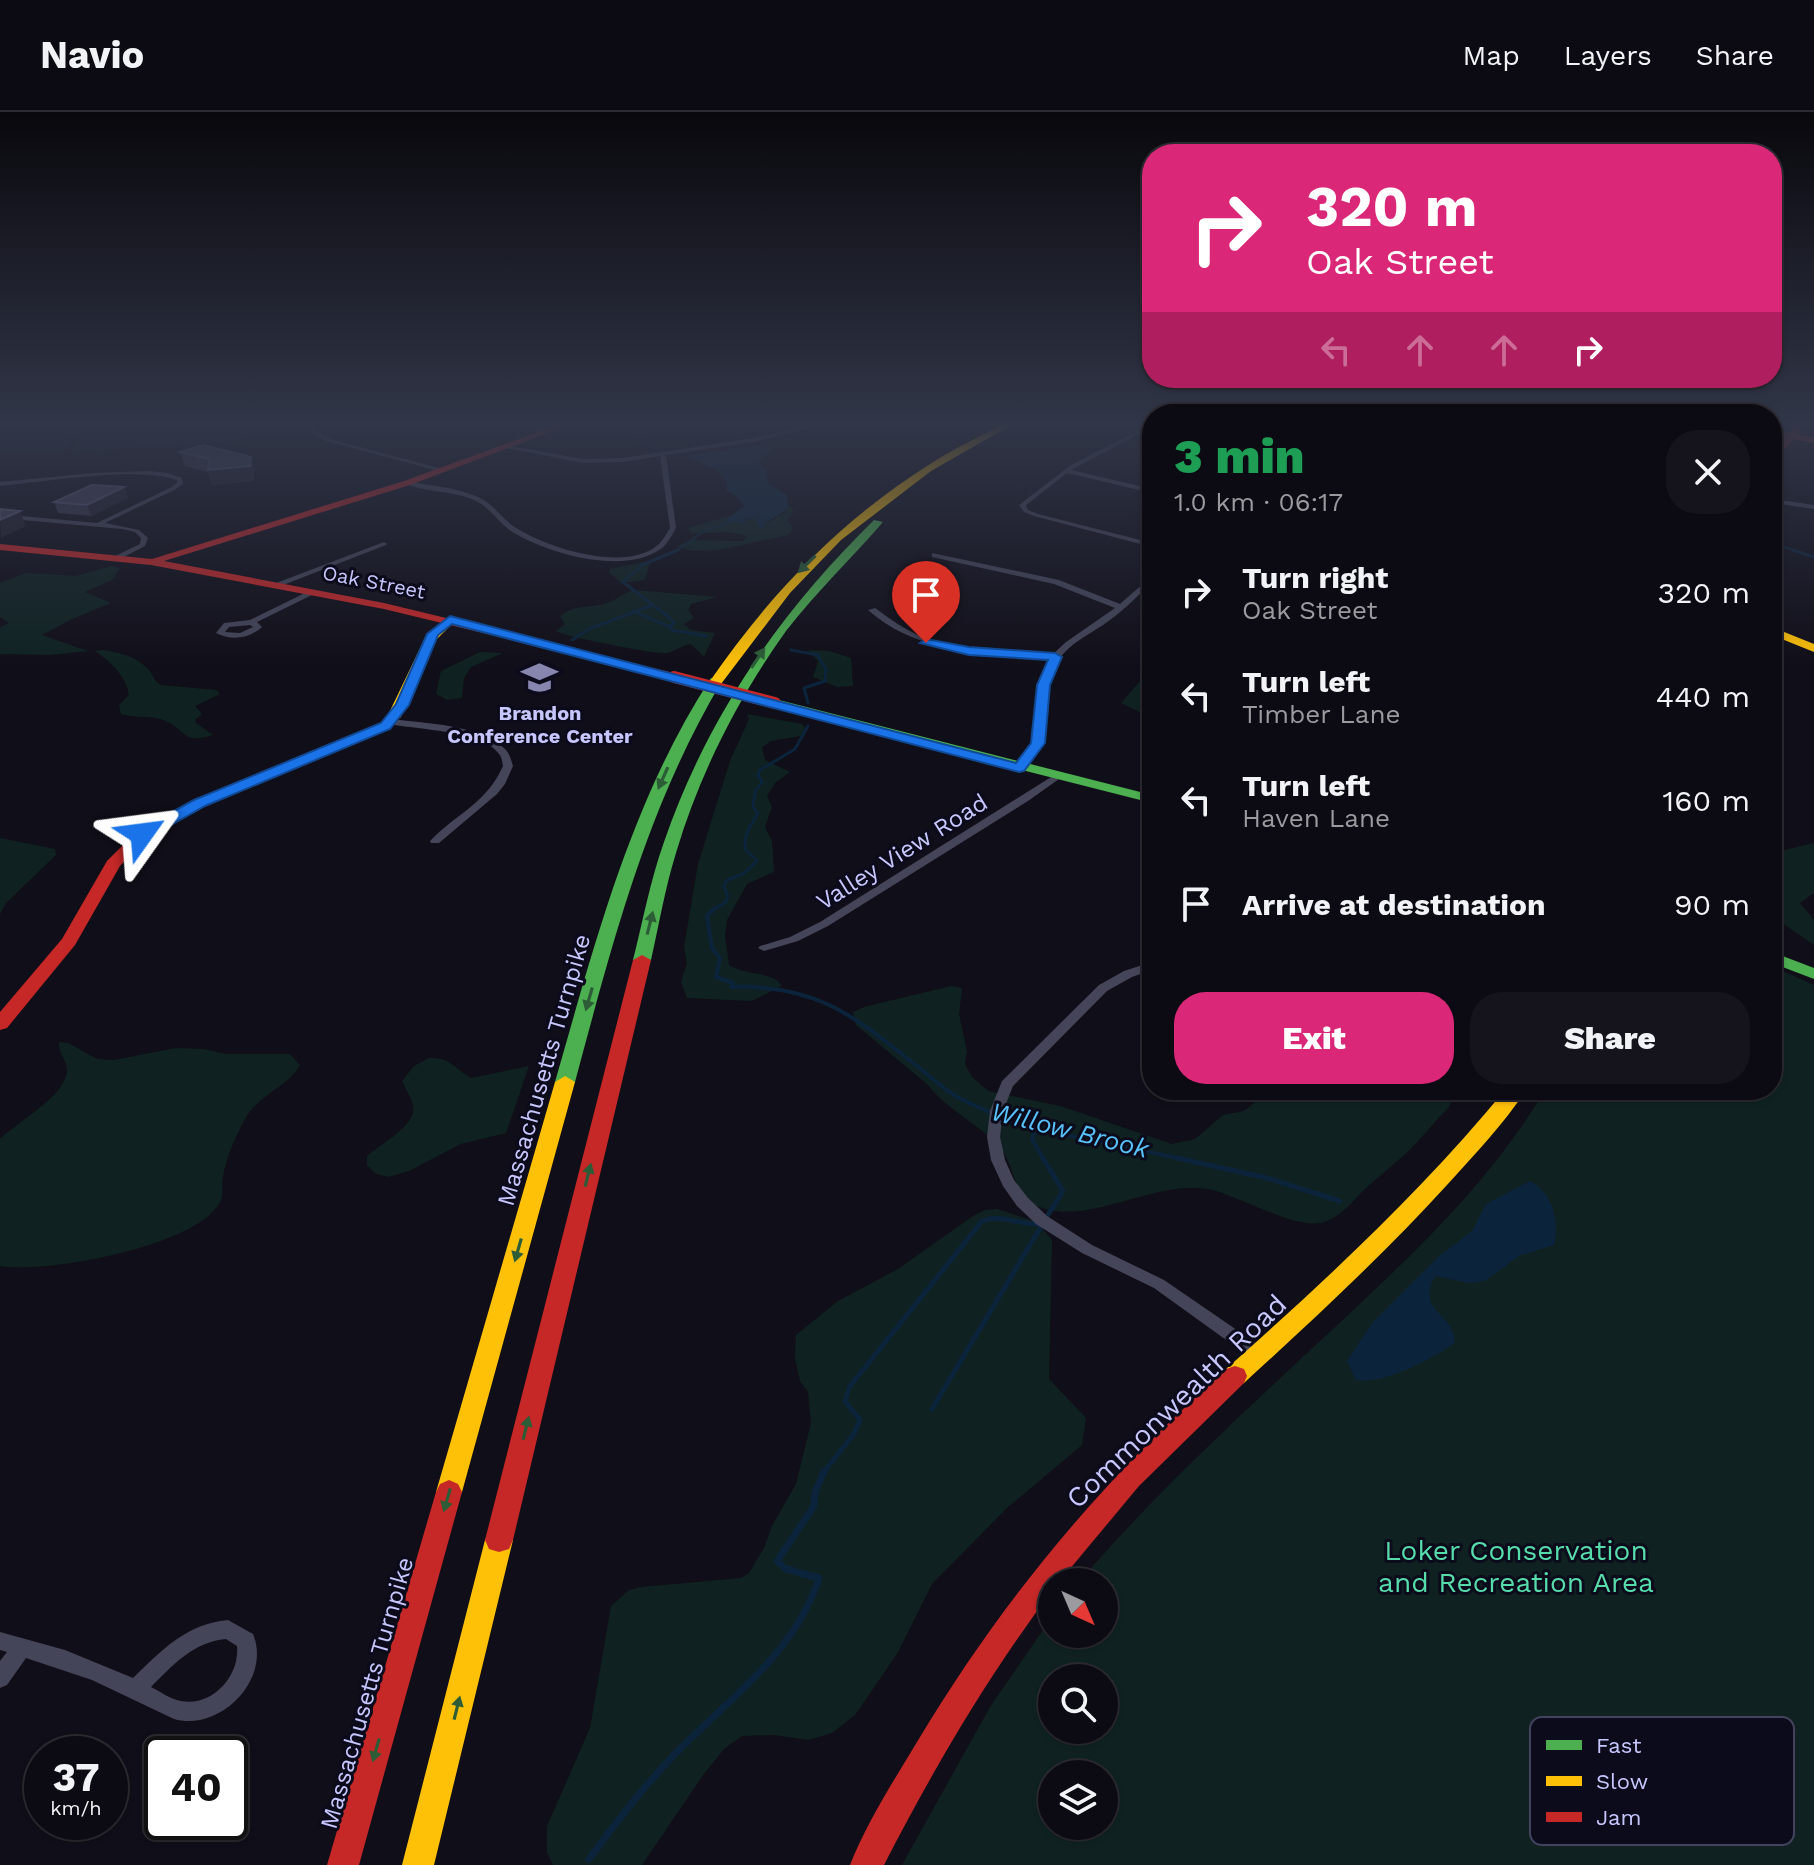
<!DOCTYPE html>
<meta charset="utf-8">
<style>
:root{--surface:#0c0a12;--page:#15131b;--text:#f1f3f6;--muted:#9a9a9f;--line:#2c2b32;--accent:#db2777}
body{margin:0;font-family:"Work Sans",sans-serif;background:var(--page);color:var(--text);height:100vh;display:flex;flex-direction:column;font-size:30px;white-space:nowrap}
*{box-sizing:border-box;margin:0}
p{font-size:26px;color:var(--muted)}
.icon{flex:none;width:44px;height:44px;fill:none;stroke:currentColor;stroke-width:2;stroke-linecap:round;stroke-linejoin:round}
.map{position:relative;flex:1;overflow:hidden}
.sheet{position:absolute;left:1142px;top:292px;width:640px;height:696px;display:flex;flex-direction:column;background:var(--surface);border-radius:32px;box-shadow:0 2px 6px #0004,0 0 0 2px var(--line)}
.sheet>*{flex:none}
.guide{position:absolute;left:1142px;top:32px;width:640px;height:244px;border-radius:32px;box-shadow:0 2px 6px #0004,0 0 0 2px var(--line);background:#db2777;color:#fff;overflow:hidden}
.needle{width:52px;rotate:136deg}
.buttons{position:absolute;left:1038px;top:1456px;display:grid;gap:16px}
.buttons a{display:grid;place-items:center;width:80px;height:80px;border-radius:50%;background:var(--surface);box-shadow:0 2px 6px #0004,0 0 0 2px var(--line);font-size:40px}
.speed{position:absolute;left:24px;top:1624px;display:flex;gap:16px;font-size:40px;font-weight:700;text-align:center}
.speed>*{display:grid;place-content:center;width:104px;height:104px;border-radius:50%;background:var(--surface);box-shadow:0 2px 6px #0004,0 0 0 2px var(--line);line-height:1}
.speed small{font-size:20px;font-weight:400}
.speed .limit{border:4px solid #111;border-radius:12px;background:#fff;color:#111}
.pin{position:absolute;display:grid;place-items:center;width:68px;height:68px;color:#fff;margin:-82px -34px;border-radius:50% 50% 50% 0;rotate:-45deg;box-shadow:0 0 8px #0007}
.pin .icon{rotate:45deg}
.me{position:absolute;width:88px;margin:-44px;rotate:59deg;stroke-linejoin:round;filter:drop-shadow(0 0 6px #0008)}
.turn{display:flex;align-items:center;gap:28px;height:168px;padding:0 32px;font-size:36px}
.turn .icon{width:104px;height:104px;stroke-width:2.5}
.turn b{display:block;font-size:56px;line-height:68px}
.lanes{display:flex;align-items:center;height:76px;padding:0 32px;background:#0003;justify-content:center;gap:40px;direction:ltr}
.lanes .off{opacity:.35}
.round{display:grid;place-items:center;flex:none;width:84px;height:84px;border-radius:32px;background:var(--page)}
.overview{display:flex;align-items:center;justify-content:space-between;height:136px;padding:0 32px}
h1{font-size:48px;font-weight:800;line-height:60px;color:#1e9e55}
.action{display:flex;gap:16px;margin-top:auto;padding:16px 32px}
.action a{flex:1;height:92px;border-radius:32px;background:var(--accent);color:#fff;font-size:32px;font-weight:800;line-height:92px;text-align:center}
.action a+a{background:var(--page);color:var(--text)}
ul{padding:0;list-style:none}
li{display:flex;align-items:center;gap:24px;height:104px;padding:0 32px}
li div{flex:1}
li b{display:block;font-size:30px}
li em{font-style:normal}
header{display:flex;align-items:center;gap:48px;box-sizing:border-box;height:112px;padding:0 40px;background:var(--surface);border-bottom:2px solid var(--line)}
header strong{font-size:38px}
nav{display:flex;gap:44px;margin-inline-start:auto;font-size:28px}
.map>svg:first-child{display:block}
.green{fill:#0f2221;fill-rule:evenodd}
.water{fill:#0c243b}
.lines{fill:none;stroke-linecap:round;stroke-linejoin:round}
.stream-far4{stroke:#0c243b;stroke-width:2}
.stream-far3{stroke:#0c243b;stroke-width:3}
.stream-far2{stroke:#0c243b;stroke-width:4}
.stream-far1{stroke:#0c243b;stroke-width:5}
.stream{stroke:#0c243b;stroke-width:7}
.street{fill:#444559;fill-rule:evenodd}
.fast{fill:#4caf50;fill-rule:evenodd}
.slow{fill:#ffc107;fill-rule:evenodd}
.jam{fill:#c62828;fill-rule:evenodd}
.jam-bridge{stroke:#c62828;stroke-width:12}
.wall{fill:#383649}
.shaded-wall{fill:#211f2d}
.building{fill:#47465c;stroke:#5b5a76;stroke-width:2}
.oneway{fill:#2c5d36}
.route{fill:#1a73e8;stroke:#114b97;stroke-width:2}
.labels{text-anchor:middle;stroke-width:6;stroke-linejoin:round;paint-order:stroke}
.far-street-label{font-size:20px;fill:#c7c7fe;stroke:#0c0b1b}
.far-poi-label{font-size:20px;font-weight:bold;fill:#c7c7fe;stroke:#0c0b1b}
.street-label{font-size:24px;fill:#c7c7fe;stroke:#0c0b1b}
.water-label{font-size:26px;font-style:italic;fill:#57c2fc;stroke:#0c0b1b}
.near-street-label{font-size:28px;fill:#c7c7fe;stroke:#0c0b1b}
.near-park-label{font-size:28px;fill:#56dbaa;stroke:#0c0b1b}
.key{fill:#0c0b1b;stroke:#44435f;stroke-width:2}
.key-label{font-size:22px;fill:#c7c7fe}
</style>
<header>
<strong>Navio</strong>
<nav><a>Map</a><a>Layers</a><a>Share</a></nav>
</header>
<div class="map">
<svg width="1814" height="1753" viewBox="0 0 1814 1753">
<rect width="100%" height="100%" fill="#100e18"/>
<!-- green -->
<path class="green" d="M45,312h38l-13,5 4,4 -4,3v9l-8,7 -43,1 -19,-3v-14z
M94,312h140l12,4 2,5 -6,9 -168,9z
M789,393l5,7 -6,8 5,8 -4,7 -71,15 -26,1 -15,-5 15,-6 50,1 6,-4c-21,-9 -36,-2 -57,-4l-3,-5 48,-14 -12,11 11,-4 10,3v-4l10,-2 9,7 22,-13z
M650,449l-5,19 -24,3 -12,-11 1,-3z
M111,454l9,2 -8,12 -27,12 26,11 -41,17 -28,15 46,16 -38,4 -50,-1v-27l9,-4 -9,-6v-34l26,-10 50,3z
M634,478l83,7 -26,7 -3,6 6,8 -10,6 7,6 24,3 -11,24 -13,-13c-9,1 -15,7 -24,9 -9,2 -105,-17 -111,-22l9,-7 -5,-8c16,-13 33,-7 50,-14 9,-4 14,-9 24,-12z
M101,538c18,2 35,6 48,20 5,6 4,10 12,15l55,5 4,4 -25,12 7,8 -7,6 1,3 17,12c-30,9 -25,-3 -47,-14 -12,-6 -31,-3 -45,-7l-2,-9 10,-10c-3,-19 -18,-33 -34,-44z
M808,538l21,1 22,7 2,28 -16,1 -24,-10 5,-16z
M480,540l23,1 -32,14 -7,11 -2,20 -15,2 -11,-6 5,-23z
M1152,555v51l-31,-15z
M747,602l55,10 3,4 -4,8 -30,5 -9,6 3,13 25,12 -15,11 -8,13 5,11 -7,20 7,14 2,31 -27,12 -20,36 -2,16 4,29c17,11 43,6 53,21l-30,15 -65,-3 -6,-16 6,-19 -3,-16 14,-83 32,-103 19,-42z
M0,726l55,11 1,6 -50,48 -6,11z
M1814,731v50l-14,10 14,17v25l-42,-29v-63z
M1772,854l42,19v880h-912l88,-158 62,-90v17h52v-52h-25c78,-91 166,-171 254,-253 79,-74 156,-145 212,-239h227zM1052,1566h52v52h-52zM1052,1662h52v52h-52z
M951,874l11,2 -3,26 8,37 -2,13 7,13 16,14 72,15 112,38 23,-5 28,-24 21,-4 10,-8 5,-13h186l8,9 -4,8c-16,16 -29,34 -46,49 -12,11 -25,21 -37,32 -14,13 -23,28 -42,34 -28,9 -85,-27 -116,-33 -54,-10 -124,40 -173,16 -22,-11 -20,-39 -34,-56 -21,-25 -53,-38 -73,-64l-72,-60 -3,-13 11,-5z
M59,930l9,1 29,16 17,1 62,-12 27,1 24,5h63l10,11c-12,22 -41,29 -55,54 -9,16 -19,39 -22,57 -2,8 1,17 -2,24 -19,46 -177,74 -221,66v-127c17,-17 64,-42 67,-67 1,-11 -9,-18 -8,-30z
M429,946c21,-1 25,10 42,20l58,-12 -23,67 -45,11 -52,27 -20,6 -13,-3 -9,-9v-9c13,-12 51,-31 46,-51 -2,-8 -8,-17 -11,-24l12,-15z
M997,1097l40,13 15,18 -3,139 37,39 -4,27 -75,63 -75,76 -35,70 -42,61 -23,18 -24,7 -33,-5 -33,1 -18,13 -21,26 -61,90h-89l-6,-13v-26l43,-98 21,-122 18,-16 13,-3 99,-9 8,-5 15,-25 8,-22 24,-42 15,-61 -3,-31 -8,-11 -5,-22 1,-24 42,-34 60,-32 75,-53 12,-6z"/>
<!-- water -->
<path class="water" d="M756,333l17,3 -15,15 8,6 2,14 19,12 1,14 -21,13 -6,8 -6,-12 -10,2 2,5 -12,-4 -11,4 2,-5 18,-14 -8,-10 -10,-6 1,-7 -11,-14 -32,-13z
M1530,1069c22,11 30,40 24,64l-35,11 -34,25 -16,2 -34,-7c-19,37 18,34 20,67 -24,16 -70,42 -99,37l-9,-19 26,-39 65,-65 34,-26 14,-27z"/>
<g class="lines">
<!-- stream-far4 -->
<path class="stream-far4" d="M569,316l66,4 8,5 -4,3 23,11
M636,320h40l45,-8
M1782,434l16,6
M675,440l29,-21 20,-6"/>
<!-- stream-far3 -->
<path class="stream-far3" d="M678,438l-36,15 -19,17 46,35 5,6 -4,4 2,3 34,6
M1793,438l21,7
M633,499l37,16
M572,528l17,-11 61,-23
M791,538l27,5 8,15 -1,11 -21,7 4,15
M712,798l13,-7 3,-6 -4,-10 3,-7 16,-6 14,-13 -12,-12c-1,-16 6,-23 13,-36l-5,-6 2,-15 7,-10 -4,-7 2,-5 35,-21 13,-23"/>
<!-- stream-far2 -->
<path class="stream-far2" d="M715,796l-8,8 5,32 8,10 -4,19 17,6 -2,4c87,-3 122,29 186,79 14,11 28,25 44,33 66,34 152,44 225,61
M1036,1014l-4,13 12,21"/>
<!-- stream-far1 -->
<path class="stream-far1" d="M1043,1046l20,33 -17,27
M1177,1046l90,20 73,23
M932,1297l110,-184
M823,1361l31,-39 6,-14 -15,-19 5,-15 132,-165c18,-8 40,5 60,3"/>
<!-- stream -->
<path class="stream" d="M589,1747c27,-36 54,-72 85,-104 53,-55 121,-101 145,-177l-33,-9 -9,-8 37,-55 1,-13 9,-22"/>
<!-- street -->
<path class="street" d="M314,312h6l-4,6 14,9 116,31 -3,2 -117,-31 -16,-10z
M814,312h10l-71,18 -87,13 10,73c-4,7 -8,15 -14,20 -37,28 -112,6 -148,-15 -15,-9 -23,-25 -38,-32 -23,-11 -50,-8 -72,-18l3,-2c24,5 50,6 73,17 15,7 23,23 38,31 32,20 110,44 141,15 4,-4 8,-11 11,-16l-10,-72 -37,6 -40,1 -76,-15 -2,-3 78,14 40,-1 130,-20z
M1150,312h2v3l-81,43 81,19v4l-85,-20 -41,32 2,5 10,4 114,29v4l-118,-31 -10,-4 -5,-7 52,-40z
M148,359l20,2 14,5 1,6 -9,6 -69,33 34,7 9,8 -3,8 -27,14 -7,-2 29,-14 1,-6 -6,-6 -13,-3 -122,-11v-4l97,9 73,-35 7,-5v-3c-41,-14 -131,2 -177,6v-4l94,-9z
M1772,387l42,6v4l-42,-6z
M384,430l3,2 -1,1 -108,42 -7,-2z
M932,441l127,27 61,24 32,-28v6c-13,13 -27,27 -42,38 -20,15 -45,24 -56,48 -14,31 -1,83 -35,103l-5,-3c6,-7 11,-13 15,-21 12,-29 5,-60 21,-88 -64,-7 -130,-3 -182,-49l7,-2c15,11 30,22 48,29 41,15 87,13 130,17l13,-12 49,-34 -61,-24 -122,-27z
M311,478l7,2 -61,30 5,5c-13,12 -31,14 -46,6l8,-10 26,-3zM250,513l3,2 -13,6 -15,-1 4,-5z
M391,607c32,4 91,6 114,30 5,5 6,11 8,17l-8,18 -8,10 -58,49h-8l-1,-2c27,-28 56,-37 73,-75 -1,-4 -1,-9 -4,-12 -15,-23 -85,-25 -111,-30l-1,-2z
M1056,662l5,3 -2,2 -31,22 -200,125 -30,15 -34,10 -6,-3 2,-2 30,-9 30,-15z
M1152,850v8l-20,7 -25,14 -94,95 -10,25 -3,26 5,23 9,20 14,18 19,18 45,29 72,35 102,70 2,5 -2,5 -6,2 -6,-2 -100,-72 -72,-35 -46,-29 -19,-18 -14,-20 -12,-26 -4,-23 3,-26 12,-30 97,-96 25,-14z
M228,1508l25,14c19,46 -34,98 -79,85l-82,-39 -66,-22 -19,27 -7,3v-27l7,-9 -7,-2v-18l65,18 68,28c29,-28 53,-54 95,-58zM226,1527l11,7c3,30 -25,61 -56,55 -11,-2 -20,-9 -30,-14 22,-22 42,-45 75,-48z"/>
<!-- fast -->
<path class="fast" d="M874,408l9,2c-32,37 -67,70 -97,109 -48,67 -87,144 -110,222 -11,35 -17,72 -25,107l-9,5 -6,-1 -3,-4c10,-39 17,-79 31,-118 43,-125 116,-230 210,-322z
M711,566l11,3c-75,126 -109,260 -147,401l-10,6 -7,-1 -3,-5c40,-139 76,-281 156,-404z
M775,587l377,96v8l-382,-97 -2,-3z
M1772,840l42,16v11l-42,-16z"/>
<!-- slow -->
<path class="slow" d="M1003,312h10l-82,47 -90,69 -51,53 -69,91h-10l-1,-3c59,-86 129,-159 217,-215 24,-16 50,-28 76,-42z
M446,506l10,2 -21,21 -33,74 -2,3h-10l-2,-3 36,-75z
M1772,515l42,17v8l-42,-17z
M565,964l10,6 -113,410 -4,8 -9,4 -9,-4 -4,-8 119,-410z
M1505,978h21c-22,34 -52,65 -79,95 -64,70 -133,134 -203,198l-9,3 -9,-3 -3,-7 3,-7c99,-88 195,-177 279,-279z
M499,1416l10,3 4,9 -79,325h-32l83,-325 4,-9z"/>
<!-- jam -->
<path class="jam" d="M560,312h12l-162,61 -246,76 220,42 294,71v6l-294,-71 -233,-44 -151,-15v-6l152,15 252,-78z
M1797,312h8l-8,11 17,2v6l-21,-4 -7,9 -14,5v-6l13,-9 -13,-2v-6l17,3z
M395,599l7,4 -12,14 -185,77 -58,31 -27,29 -45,79 -68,83 -7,2v-18l62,-73 45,-78 30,-30 58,-31 185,-77z
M642,843l9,5 -138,580 -4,9 -10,3 -10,-3 -4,-9 148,-580z
M1235,1254l9,3 3,7 -3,7 -105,103 -80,96h-7v9c-65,86 -119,179 -168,274h-34c17,-43 43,-83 67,-123 87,-145 184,-260 309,-373z
M449,1368l9,4 4,8 -103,373h-32l109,-373 4,-8z"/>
<!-- jam-bridge -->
<path class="jam-bridge" d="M674,565l101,26"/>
</g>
<!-- wall -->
<path class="wall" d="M180,340l71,5 3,14v10l-42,4 -4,-13 -23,-6z
M124,375l4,11 -37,18 -33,-3 -4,-11z"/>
<!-- shaded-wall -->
<path class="shaded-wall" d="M251,345l3,14v10l-42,4 -4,-15z
M124,375l4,11 -37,18 -4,-11z
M20,399l6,15 -25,12 -1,-18z"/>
<!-- building -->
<path class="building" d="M203,333l48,12 -1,9 -42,4 2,-11 -30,-7z
M92,373l32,2 -37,18 -33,-3z
M0,397l20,2 -20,9z"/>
<!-- one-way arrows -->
<defs><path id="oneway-solid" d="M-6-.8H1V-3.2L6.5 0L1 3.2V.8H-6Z" transform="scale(2)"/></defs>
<g class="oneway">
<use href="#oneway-solid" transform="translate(807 452) rotate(135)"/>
<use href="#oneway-solid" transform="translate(758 546) rotate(-56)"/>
<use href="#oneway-solid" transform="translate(663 666) rotate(114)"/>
<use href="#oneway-solid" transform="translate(650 811) rotate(-76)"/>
<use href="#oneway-solid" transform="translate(589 887) rotate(106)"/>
<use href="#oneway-solid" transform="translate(588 1063) rotate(-76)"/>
<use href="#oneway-solid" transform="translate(518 1138) rotate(106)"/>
<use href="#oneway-solid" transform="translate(526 1316) rotate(-76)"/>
<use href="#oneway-solid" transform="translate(447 1388) rotate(106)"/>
<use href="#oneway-solid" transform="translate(457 1596) rotate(-76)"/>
<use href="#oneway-solid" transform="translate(376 1638) rotate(106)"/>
</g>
<!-- sky -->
<linearGradient id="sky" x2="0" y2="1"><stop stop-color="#09080d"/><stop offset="0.56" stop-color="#313648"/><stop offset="1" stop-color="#313648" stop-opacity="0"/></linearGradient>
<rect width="1814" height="557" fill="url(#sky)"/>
<!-- route -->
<path class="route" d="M450,504l566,147 15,-20 6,-58 11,-25 -79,-5 -49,-12 6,-4 43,8 86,6 7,4 -12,28 -5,58 -21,28 -5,1 -567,-148 -14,11 -29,70 -19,24 -185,77 -57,32h-11v-7l57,-31 187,-77 15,-19 31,-70z"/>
<!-- icons -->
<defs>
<symbol id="school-bare" viewBox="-9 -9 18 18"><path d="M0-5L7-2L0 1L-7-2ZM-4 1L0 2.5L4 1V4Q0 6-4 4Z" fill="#8786ae" stroke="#0c0b1b" stroke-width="2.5" paint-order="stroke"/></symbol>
</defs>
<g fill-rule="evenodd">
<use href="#school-bare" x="514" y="540" width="51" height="51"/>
</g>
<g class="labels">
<!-- far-street labels -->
<g class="far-street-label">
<text transform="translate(374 470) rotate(11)" y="7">Oak Street</text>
</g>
<!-- far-poi labels -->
<g class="far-poi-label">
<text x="540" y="608">Brandon<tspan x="540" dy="23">Conference Center</tspan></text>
</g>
<!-- street labels -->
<g class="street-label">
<text transform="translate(902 740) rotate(-32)" y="8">Valley View Road</text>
<text transform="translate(544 958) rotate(-74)" y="8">Massachusetts Turnpike</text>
<text transform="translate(367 1581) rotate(-74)" y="8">Massachusetts Turnpike</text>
</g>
<!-- water labels -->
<g class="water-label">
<text transform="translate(1070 1018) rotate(14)" y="9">Willow Brook</text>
</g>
<!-- near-street labels -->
<g class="near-street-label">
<text transform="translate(1176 1289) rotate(-44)" y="10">Commonwealth Road</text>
</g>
<!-- near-park labels -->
<g class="near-park-label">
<text x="1516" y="1448">Loker Conservation<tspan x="1516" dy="32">and Recreation Area</tspan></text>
</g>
</g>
<!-- legend -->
<rect x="1530" y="1605" width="264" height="128" rx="12" class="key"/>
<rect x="1546" y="1628" width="36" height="10" fill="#4caf50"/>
<rect x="1546" y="1664" width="36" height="10" fill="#ffc107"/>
<rect x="1546" y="1700" width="36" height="10" fill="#c62828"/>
<g class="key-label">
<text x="1596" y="1641">Fast</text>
<text x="1596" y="1677">Slow</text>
<text x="1596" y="1713">Jam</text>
</g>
</svg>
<div class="buttons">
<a><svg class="needle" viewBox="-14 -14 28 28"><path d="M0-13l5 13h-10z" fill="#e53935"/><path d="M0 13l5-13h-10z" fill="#9a9a9f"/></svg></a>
<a><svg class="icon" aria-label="search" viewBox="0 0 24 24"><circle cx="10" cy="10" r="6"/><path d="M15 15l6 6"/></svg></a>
<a><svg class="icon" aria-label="layers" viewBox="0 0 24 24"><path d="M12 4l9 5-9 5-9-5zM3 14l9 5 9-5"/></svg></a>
</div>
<div class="speed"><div>37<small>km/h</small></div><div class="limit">40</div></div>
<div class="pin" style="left:926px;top:531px;background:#d93025"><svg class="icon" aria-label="arrive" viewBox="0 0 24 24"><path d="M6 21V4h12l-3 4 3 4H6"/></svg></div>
<svg class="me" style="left:142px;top:722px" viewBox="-20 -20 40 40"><path d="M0-17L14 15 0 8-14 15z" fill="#1a73e8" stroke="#fff" stroke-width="4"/></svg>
<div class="guide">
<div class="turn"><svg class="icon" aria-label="right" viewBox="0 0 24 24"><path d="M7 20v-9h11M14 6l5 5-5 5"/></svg><div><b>320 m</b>Oak Street</div></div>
<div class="lanes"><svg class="icon off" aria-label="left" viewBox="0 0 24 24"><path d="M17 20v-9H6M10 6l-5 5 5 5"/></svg><svg class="icon off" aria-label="ahead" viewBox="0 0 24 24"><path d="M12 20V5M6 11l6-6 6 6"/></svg><svg class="icon off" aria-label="ahead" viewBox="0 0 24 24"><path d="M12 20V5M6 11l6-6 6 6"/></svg><svg class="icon" aria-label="right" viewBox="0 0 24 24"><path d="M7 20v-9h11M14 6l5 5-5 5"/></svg></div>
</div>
<section class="sheet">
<div class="overview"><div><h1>3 min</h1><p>1.0 km · 06:17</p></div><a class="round"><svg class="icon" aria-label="close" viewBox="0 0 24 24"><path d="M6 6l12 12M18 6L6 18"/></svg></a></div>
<ul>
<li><svg class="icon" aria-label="right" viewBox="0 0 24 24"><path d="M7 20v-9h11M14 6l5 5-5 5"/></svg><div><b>Turn right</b><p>Oak Street</p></div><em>320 m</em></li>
<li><svg class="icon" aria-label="left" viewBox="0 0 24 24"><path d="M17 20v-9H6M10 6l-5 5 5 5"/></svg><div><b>Turn left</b><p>Timber Lane</p></div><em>440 m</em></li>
<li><svg class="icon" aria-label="left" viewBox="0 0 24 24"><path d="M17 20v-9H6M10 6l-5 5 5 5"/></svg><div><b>Turn left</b><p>Haven Lane</p></div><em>160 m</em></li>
<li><svg class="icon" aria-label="arrive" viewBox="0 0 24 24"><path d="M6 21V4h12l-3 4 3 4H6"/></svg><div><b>Arrive at destination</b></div><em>90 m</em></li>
</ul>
<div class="action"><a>Exit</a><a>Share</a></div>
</section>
</div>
